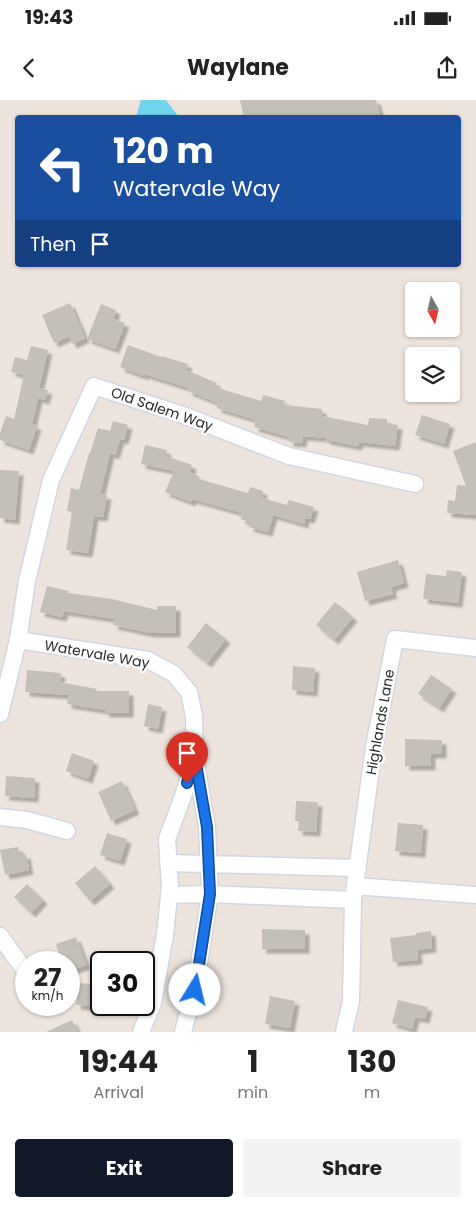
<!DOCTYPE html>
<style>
:root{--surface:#fff;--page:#f2f2f2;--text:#222;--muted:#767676;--accent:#111827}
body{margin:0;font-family:Poppins,sans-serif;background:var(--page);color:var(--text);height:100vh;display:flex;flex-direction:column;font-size:19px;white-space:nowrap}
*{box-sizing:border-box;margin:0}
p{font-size:16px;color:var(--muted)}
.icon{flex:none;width:28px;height:28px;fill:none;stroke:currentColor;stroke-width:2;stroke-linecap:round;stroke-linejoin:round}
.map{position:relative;height:932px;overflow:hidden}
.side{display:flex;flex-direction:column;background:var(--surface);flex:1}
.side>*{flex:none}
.guide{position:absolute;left:15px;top:15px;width:446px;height:152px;border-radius:5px;box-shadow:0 1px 4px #0004;background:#1a4fa0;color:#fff;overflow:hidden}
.needle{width:32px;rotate:172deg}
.controls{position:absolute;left:405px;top:182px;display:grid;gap:10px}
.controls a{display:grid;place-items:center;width:55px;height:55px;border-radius:5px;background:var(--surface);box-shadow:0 1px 4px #0004;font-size:25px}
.speed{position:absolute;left:15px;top:851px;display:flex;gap:10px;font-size:25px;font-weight:700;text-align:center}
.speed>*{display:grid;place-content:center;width:65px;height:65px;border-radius:50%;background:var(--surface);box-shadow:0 1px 4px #0004;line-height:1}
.speed small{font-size:12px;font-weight:400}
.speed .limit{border:2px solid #111;border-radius:8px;background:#fff;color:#111}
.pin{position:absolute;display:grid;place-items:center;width:42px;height:42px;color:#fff;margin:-51px -21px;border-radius:50% 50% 50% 0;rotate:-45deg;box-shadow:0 0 5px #0007}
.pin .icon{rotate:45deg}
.me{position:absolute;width:55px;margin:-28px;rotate:9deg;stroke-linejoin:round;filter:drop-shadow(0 0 4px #0008)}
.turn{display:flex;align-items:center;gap:18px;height:105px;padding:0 15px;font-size:22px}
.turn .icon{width:65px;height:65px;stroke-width:2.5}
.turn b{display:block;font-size:35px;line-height:42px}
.then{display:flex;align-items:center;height:48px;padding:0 15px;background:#0003;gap:10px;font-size:19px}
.eta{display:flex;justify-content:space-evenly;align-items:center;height:85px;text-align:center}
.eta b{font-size:30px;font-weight:700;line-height:35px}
.action{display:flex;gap:10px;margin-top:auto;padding:10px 15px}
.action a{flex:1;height:58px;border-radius:5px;background:var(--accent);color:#fff;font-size:20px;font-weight:700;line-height:58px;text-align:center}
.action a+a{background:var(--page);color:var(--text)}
.status{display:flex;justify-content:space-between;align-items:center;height:35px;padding:0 25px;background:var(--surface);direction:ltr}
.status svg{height:14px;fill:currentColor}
header{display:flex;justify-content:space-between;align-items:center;height:65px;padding:0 15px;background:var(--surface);font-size:22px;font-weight:700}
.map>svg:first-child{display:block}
.water{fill:#70d4ef}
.building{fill:#c5bfba;filter:url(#shadow)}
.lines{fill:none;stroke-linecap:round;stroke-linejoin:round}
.minor-casing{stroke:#d2d7e4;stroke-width:19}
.minor{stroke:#fff;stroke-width:16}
.route-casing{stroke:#114b97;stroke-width:12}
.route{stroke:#1a73e8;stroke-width:9}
.labels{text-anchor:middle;stroke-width:5;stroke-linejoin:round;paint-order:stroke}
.street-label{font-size:14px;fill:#2b2b2b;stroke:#fff}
</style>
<div class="status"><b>19:43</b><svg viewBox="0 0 49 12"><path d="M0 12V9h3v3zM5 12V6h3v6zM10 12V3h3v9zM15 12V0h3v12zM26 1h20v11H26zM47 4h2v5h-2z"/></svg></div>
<header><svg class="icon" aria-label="back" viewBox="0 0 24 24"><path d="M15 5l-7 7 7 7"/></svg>Waylane<svg class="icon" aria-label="share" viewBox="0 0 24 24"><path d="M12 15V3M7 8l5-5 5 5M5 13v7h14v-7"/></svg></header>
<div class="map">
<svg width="476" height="932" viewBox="0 0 476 932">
<defs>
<filter id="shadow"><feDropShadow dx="4.5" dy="4.5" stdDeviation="1" flood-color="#0004"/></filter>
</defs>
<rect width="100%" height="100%" fill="#ede5dd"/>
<!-- water -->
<path class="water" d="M141,0h25l13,17h-43z"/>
<!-- building -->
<path class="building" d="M240,0h136l5,18h-137z
M70,203l15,35 -13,6 -3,-8 -15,7 -12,-28z
M101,204l15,6 -3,9 12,4 -10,26 -28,-10z
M128,245l33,12 1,-1 26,8 -2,6 31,13 -2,4 46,14 2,-6 22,6 -1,4 38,4v7l46,9 1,-7 18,1v4l11,2 -3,21 -36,-4 -1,4 -32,-6v-2l-23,-2 -1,7 -13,-1v-5l-35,-10 2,-7 -39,-12 1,-5 -30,-12 1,-3 -45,-14v2l-24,-9z
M31,246l17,4 -9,38 9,2 -3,10 -7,-2 -6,26 5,2 -8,24 -29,-10v-7l6,-17 8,3 10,-44 -13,-3 4,-15 12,3z
M422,315l28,9 -6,20 -29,-9z
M113,321l15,4 -4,15 -4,-1 -5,16 -5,-2 -10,41 7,1 -4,22 -9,-1 -6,37 -22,-3 6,-38 -5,-1 4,-23 8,2 10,-37h1l8,-25 12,3z
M476,342v73l-29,-2 1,-13 7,1 2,-16 9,1 -13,-35z
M145,345l22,5 -1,6 26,9 -2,7 10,5 -1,2 49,14 2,-6 13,4 -1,7 25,7 2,-5 25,7 -4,12 -5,-1 -1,6 -31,-9 -5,17 -19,-5 1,-5 -9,-3 1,-6 -50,-14 -1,3 -26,-10 9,-21 -33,-7z
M0,370l19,1 -4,49 -15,-2z
M398,460l6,23 -13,4 2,7 -28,7 -8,-29z
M447,470l15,2 -4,31 -35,-4 3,-25 20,2z
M47,486l22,5 -1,2 44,6 45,11v-4h19v27h-26l-37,-8 2,-6 -51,-8 -2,6 -22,-5z
M335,502l18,15 -19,23 -18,-15z
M206,523l20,16 -19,24 -20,-16z
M293,566l22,2 -2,24 -21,-2z
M27,570l34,3 -1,9 37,7 -1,2h33v22h-24v-3l-38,-6 2,-9 -44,-3z
M431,575l21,14 -13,19 -21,-14z
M148,604l14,3 -4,22 -14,-3z
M405,639l37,1v14h-11v12h-26z
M72,653l22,8 -6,18 -22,-8z
M6,676l29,2 -1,20 -29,-2z
M122,681l13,29 -24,11 -13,-29z
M296,701l22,1 -2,30 -18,-1 1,-10h-4z
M398,723l25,2 -2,28 -26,-2z
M107,733l20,6 -7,22 -20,-6z
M18,747l2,8 6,-1 3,16 -24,5 -5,-25z
M95,766l15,18 -20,17 -15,-18z
M27,784l16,16 -12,13 -17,-16z
M262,829l43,1v19h-43z
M431,831l1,17 -15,2 1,10 -25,2 -3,-24 26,-3v-2z
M76,837l10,28 -17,6v-9h-7l-6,-18z
M79,883l22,2v22l-25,-2z
M270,896l25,5 -5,27 -25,-4z
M398,900l30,7 -3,12 -10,-2 -3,12 -20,-6z
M72,920l6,12h-32z"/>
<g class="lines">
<defs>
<path id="minor" d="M18,540l130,20 26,14 15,18 5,24 1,41 12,70 3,67 -15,95 -12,43
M0,614l18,-74 9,-59 24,-101 43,-94 89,29 106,41 126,28
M0,717l27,3 40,11
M168,763l190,5
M355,786l121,9
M169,795l41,-1 143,6
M0,836l26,36
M141,932l12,-29 12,-68 5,-49 -3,-47 16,-43 11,-34
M344,932l7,-31 2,-101 21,-153 21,-108 81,9"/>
</defs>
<!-- minor casing -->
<use href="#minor" class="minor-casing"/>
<!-- minor -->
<use href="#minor" class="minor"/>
</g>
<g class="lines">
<defs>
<path id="route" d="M187,683l8,-25 12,69 3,67 -15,96"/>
</defs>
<!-- route casing -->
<use href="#route" class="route-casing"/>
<!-- route -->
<use href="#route" class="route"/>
</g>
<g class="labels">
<!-- street labels -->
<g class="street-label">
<text transform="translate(162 309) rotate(19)" y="5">Old Salem Way</text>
<text transform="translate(97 554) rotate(10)" y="5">Watervale Way</text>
<text transform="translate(380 622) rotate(-80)" y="5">Highlands Lane</text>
</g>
</g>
</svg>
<div class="controls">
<a><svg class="needle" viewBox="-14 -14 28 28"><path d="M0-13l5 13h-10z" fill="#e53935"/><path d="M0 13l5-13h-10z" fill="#767676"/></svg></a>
<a><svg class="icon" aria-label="layers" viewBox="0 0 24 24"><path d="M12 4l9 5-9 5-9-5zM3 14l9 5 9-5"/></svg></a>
</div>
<div class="speed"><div>27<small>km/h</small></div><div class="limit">30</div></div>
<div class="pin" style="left:187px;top:683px;background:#d93025"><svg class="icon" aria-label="arrive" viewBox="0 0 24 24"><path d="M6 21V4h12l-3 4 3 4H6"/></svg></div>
<svg class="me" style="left:195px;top:890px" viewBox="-20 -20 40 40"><circle r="19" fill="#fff"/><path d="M0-13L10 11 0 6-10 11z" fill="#1a73e8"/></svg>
<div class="guide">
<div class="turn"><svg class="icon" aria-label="left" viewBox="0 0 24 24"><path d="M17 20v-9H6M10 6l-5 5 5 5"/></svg><div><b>120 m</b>Watervale Way</div></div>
<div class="then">Then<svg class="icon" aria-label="arrive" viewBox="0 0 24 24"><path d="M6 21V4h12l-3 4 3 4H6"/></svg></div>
</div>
</div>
<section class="side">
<div class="eta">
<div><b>19:44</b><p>Arrival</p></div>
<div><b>1</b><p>min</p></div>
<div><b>130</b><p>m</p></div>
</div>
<div class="action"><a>Exit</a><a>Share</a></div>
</section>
